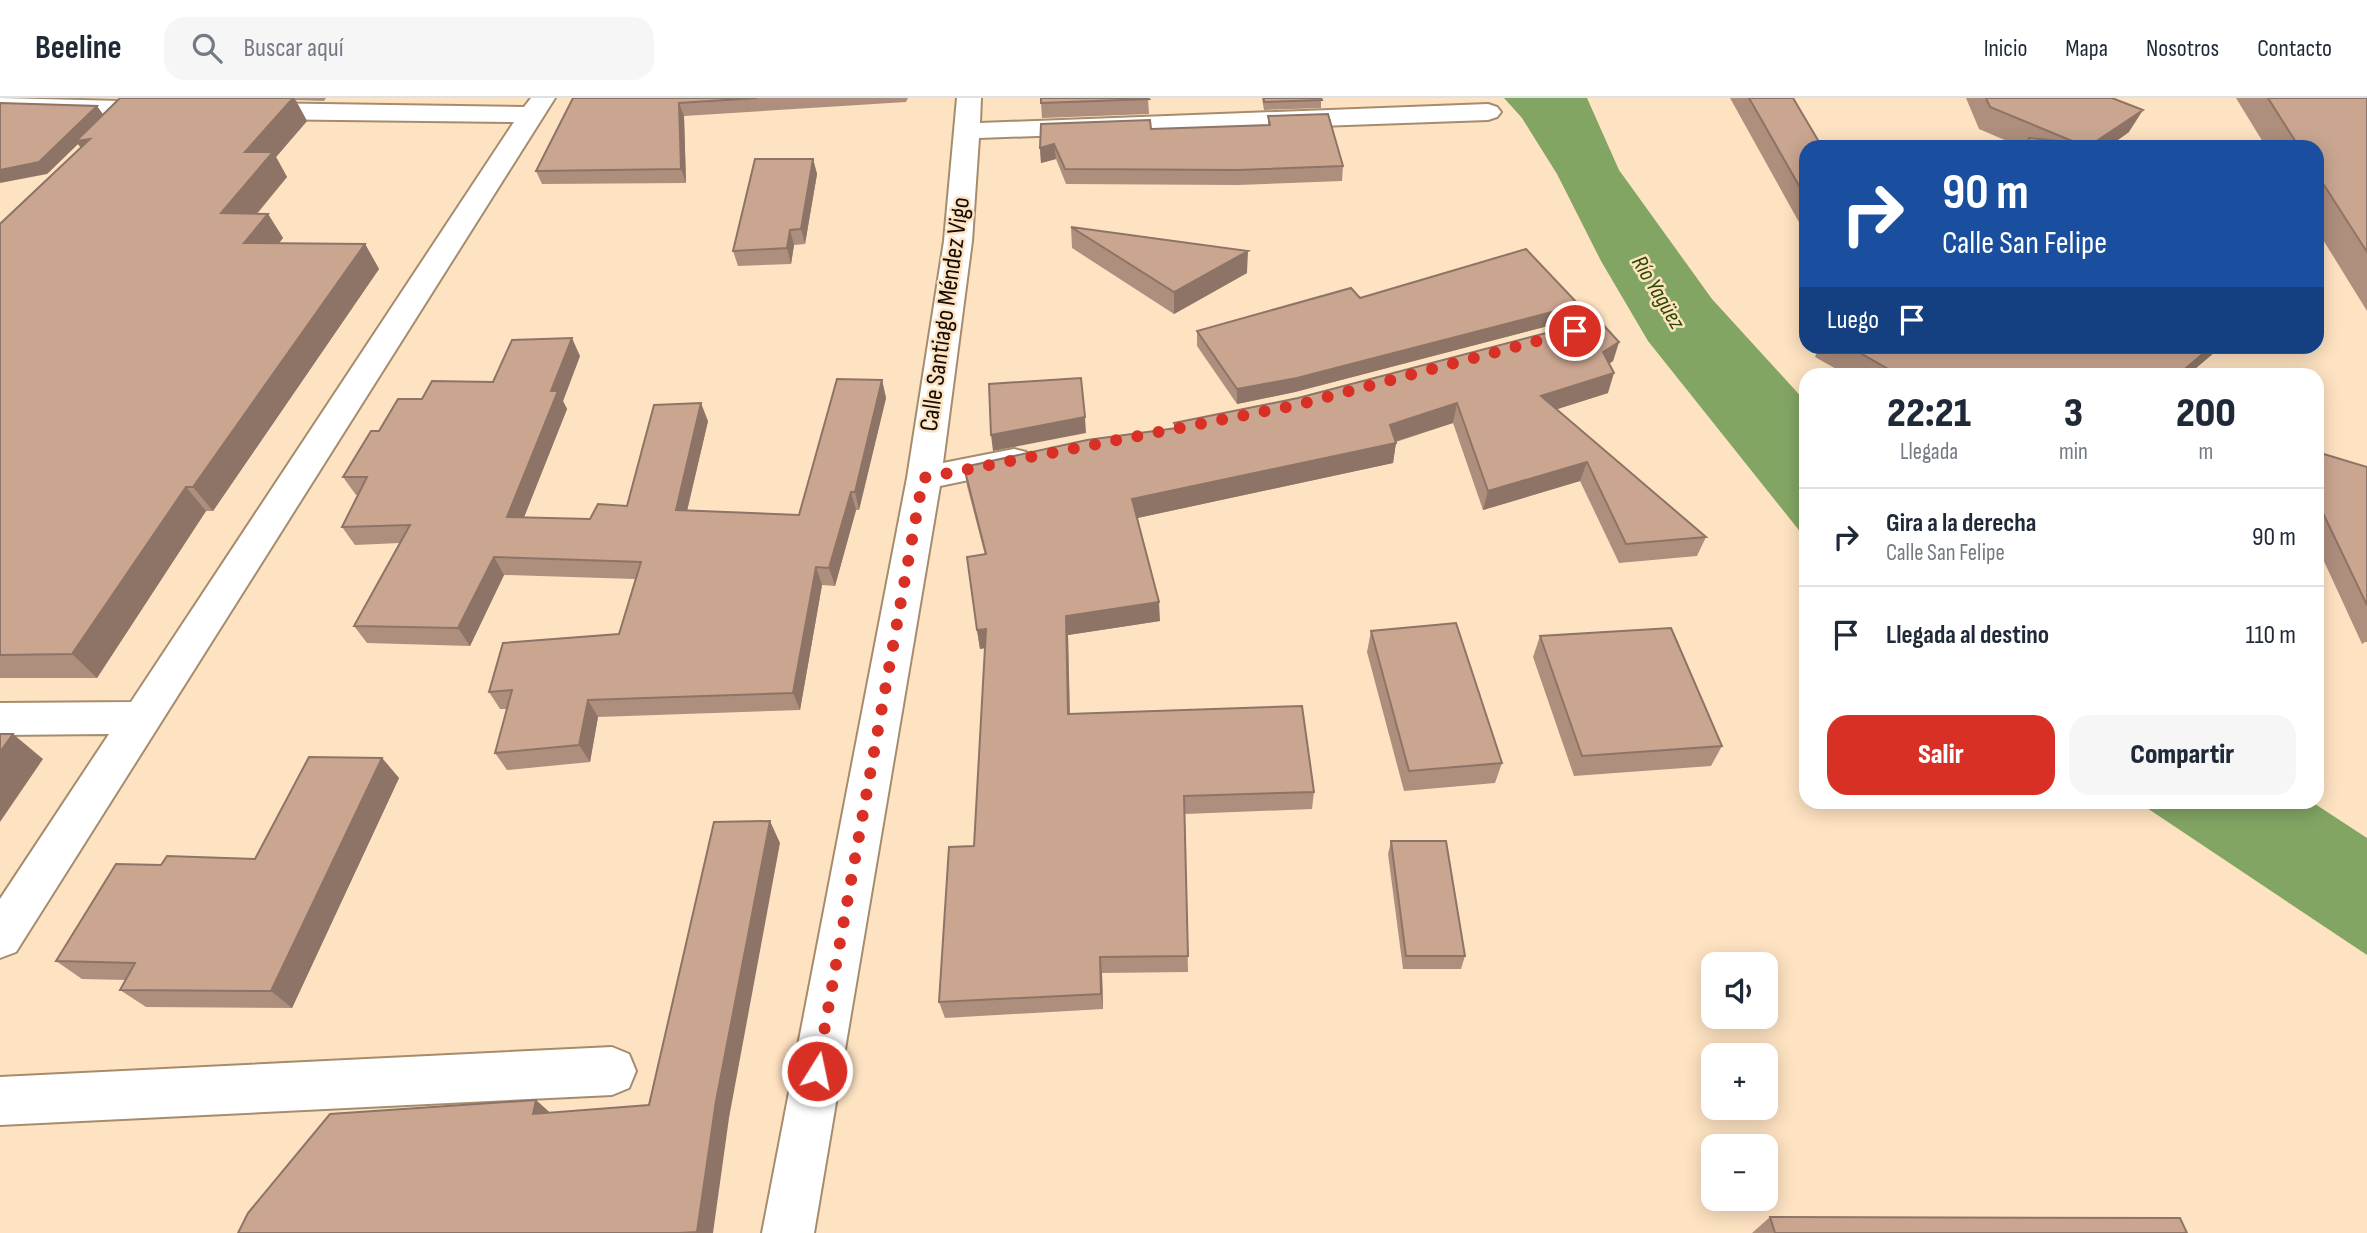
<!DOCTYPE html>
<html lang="es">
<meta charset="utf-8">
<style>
:root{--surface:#fff;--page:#f6f6f7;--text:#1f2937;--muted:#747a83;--line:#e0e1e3;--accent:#d93025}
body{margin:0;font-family:"Sofia Sans Condensed",sans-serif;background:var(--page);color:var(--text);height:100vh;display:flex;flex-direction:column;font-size:26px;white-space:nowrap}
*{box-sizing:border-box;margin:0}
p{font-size:23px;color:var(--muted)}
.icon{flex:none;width:38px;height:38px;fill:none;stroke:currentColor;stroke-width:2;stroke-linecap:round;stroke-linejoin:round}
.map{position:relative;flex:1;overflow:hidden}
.sheet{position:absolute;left:1799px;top:270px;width:525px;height:441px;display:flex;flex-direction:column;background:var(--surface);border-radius:21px;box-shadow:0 4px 18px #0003}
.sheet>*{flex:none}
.guide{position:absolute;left:1799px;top:42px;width:525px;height:214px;border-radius:21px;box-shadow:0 4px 18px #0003;background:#1a4fa0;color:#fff;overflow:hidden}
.tools{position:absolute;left:1701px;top:854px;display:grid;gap:14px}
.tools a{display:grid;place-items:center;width:77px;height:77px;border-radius:14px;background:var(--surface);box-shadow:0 4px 18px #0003;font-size:35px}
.pin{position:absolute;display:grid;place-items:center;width:60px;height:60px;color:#fff;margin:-30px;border:4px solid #fff;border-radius:50%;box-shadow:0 2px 7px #0007}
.me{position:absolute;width:77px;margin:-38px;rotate:10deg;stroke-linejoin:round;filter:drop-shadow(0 0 5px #0008)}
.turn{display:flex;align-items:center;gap:24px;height:147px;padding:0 28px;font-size:32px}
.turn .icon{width:91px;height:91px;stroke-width:2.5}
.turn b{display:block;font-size:49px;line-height:60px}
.then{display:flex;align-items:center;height:66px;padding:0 28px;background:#0003;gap:14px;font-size:26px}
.eta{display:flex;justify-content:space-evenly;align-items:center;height:119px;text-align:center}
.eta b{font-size:42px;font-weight:800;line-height:49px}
.action{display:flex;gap:14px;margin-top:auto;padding:14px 28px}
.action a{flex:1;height:80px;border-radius:21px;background:var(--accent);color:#fff;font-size:28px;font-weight:800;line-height:80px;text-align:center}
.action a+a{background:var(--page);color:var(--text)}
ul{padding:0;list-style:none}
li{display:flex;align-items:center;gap:21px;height:98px;padding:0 28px;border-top:2px solid var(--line)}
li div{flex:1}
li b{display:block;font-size:26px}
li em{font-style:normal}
header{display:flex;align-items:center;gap:42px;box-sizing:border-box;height:98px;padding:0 35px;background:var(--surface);border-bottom:2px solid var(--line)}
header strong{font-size:33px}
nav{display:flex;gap:38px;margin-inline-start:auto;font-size:24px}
.search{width:490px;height:63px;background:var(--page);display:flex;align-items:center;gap:18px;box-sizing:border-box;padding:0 24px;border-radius:21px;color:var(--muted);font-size:26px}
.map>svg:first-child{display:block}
.water{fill:#82a564}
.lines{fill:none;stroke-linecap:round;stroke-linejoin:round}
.minor-casing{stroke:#a58c6e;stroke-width:4}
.minor{fill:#fff;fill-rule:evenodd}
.wall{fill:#ae8f7d}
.shaded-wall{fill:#8d7466}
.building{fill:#caa691;stroke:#8d7466;stroke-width:2}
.route{stroke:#d93025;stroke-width:12;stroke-dasharray:0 21.6}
.labels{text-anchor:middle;stroke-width:5;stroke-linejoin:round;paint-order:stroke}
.far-water-label{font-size:23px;font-style:italic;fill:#2a4900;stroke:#fee3c2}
.street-label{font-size:26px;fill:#140b02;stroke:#fee3c2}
</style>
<header>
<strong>Beeline</strong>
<div class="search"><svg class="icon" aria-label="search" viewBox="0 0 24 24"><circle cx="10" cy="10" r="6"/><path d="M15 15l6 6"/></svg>Buscar aquí</div>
<nav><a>Inicio</a><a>Mapa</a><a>Nosotros</a><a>Contacto</a></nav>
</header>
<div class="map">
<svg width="2367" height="1135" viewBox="0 0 2367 1135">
<rect width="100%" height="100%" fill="#fee3c2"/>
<!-- water -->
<path class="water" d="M1504,0h83l32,72 93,129 94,103v137l-158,-198 -47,-80 -44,-87 -35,-56z
M2138,704h174l55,36v117z"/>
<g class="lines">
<defs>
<path id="minor" d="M0,0l162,4 9,3 4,5 -4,5 -9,3 -162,-6z
M531,0h24l-539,854 -16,6v-59l109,-165 -109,1v-32l131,-1 383,-580 -264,-3 -9,-3 -4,-5 4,-5 9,-3 274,4z
M957,0h24l-1,25 508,-19 9,3 4,5 -4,5 -9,3 -509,18 -7,103 -29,222 71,-14 12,3 5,8 -5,8 -86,18 -126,747h-52l145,-755 37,-237z
M612,949l17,7 7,17 -7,17 -17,7 -612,30v-48z"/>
</defs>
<!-- minor casing -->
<use href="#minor" class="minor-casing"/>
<!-- minor -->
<use href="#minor" class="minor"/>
</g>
<!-- wall -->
<path class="wall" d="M120,0h206l-2,3 -28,-1 11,21 -31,36 11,20 -30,37h11l15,24 -4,5 86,1 14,25 -166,242h-7l-109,167h-97v-454l81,-77 -3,-3 -31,30 50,-68 6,9z
M573,0h335l-2,4 -222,14 2,67 -144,1 -6,-13z
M1148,0l1,16 -107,4 -1,-15z
M1262,0h59v10l-57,2z
M1730,0h63l13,49v77h-6z
M1966,0h146l17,34 -20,14 9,1h-97l-42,-18z
M2236,0h131v213l-50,-81v-83h-51z
M1268,18l75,50 -1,15 -104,4 -172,-1 -10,-25 -15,4 -1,-15 111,-19 117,-4z
M813,61l4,15 -12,70 -11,1 -3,19 -53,2 -5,-15z
M1071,129l176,46 -73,41 -102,-66z
M1360,200l215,21 -280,73 -58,12 -40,-58v-15z
M1619,244l-6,19 -4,3 -1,29 -52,16 150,128 -9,19 -78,7 -39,-82 -97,29 -30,-87 -57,19 -3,21 -256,55 23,103 -92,14 2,79 244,78 -2,17 -127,5 3,158 -86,1 1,36 -158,9 -6,-16 35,-156 11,-198 -5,1 -3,-19 8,-75 -18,-69 -3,-19 210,-39v-5z
M1820,248h402l-33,28h-344l-30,-17z
M580,258l-17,45 4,8 -43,108 66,2 37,-13 81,-85 -21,90 112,4 83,-135 4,18 -27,112h-3l-21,76 -13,-1 -22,125 -202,7 -8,45 -83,8 -12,-17 12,-44h-7l-11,-17 130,-58 16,-55 -131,-4 -34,71 -103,-3 -13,-17 46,-83 -45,2 -13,-18 16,-32h-2l-13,-18 36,-46 43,-32 71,-17z
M2317,354l50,15v175h-2l-3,2 -45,-98z
M1371,533l131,132 -7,20 -91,8 -37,-139z
M1540,538l182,110 -11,20 -137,10 -41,-119z
M382,660l17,20 -107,230 -146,-1 -26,-17 6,-10 -44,-1 -26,-18 105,-96 94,-6z
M1391,743l74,115 -4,13h-58l-15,-115z
M1770,1119l417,16h-435z"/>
<!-- shaded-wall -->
<path class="shaded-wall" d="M293,0h1l13,23 -31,36 11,20 -51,61 -15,-25 24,-61z
M679,5l5,13 2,67 -5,-14z
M97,8l8,11 -15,22 3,26 -15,-21 -31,30 -47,9v-13z
M2143,12l-14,22 -21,15 -16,-3z
M1054,46l2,15 -15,4 -1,-15z
M813,61l4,15 -12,70 -4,-15z
M268,116l15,24 -23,29 -16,-24z
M790,132l4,15 -3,19 -4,-16z
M365,146l14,25 -166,242 -20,-24z
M1248,153l-1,22 -73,41v-22z
M1579,207l-4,14 -280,73 -58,12v-15z
M572,240l8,18 -17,45 4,8 -50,126 -10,-18 44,-126z
M1619,244l-6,19 -16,11 6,-20z
M2212,248h10l-33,28h-10z
M1614,275l-6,20 -72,23 5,-20z
M882,282l4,18 -27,112 -4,-18z
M701,305l7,18 -25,107 -7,-18z
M1457,305l-4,20 -66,21 3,-19z
M1085,319l1,16 -93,18 -2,-16z
M1396,345l-3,20 -260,56 -1,-20z
M1587,364l-7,19 -97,29 5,-19z
M186,389l20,24 -109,167 -25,-24z
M851,394l5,18 -21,76 -6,-18z
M494,459l10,18 -34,71 -12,-18z
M816,469l6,18 -22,125 -7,-17z
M1159,504l1,19 -92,14 2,97 -2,-18 -2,-98z
M986,531l4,18 -10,2 -3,-19z
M588,602l10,17 -8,45 -11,-17z
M13,636l30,25 -43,63v-70z
M382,660l17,20 -107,230 -21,-17z
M770,723l10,22 -51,275 -16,115h-15l-1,-1 19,-131z
M1100,859l2,16 1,36 -2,-15z
M536,1002l19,17 -22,-3z"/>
<!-- building -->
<path class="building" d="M120,0h173l-48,54h28l-52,61 47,1 -24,29 121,1 -172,243h-7l-114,167 -72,1v-431l90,-85 -14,2z
M573,0h184l-78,5 2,66 -145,2z
M1041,0h107l1,1 -108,4z
M1264,0h57l1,2 -58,2z
M1749,0h44l29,49h-16v51z
M1986,0h126l31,12 -51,34 26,3h-91l2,-9 48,5 -87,-36z
M2268,0h99v154l-50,-78v-27h-18z
M0,5l97,3 -58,56 -39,8z
M1328,16l15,52 -105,4 -173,-1 -11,-25 -14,4 1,-24 109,-4 1,9 119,-4 -2,-9z
M755,61h58l-12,70 -11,1 -3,18 -54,3z
M1071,129l88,12 89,12 -74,41z
M1526,151l53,56 -282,73 -60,11 -40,-58 154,-43 9,10z
M1596,219l23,25 -16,10 11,21 -73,23 165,141 -80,7 -39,-82 -99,29 -31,-88 -67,22 6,18 -264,56 27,103 -93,14 2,98 234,-8 12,86 -130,4 4,160 -88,1 1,37 -162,8 10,-155 25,-1 12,-217 -9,1 -10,-73 19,-3 -22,-87 123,-27 90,-12 -3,-5 124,-25 294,-77z
M572,240l-21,53h7l-51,126 83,2 8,-15 29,2 27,-101 47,-2 -25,107 123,5 38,-136 45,1 -27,112h-4l-22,76 -13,-1 -23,126 -205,7 -9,45 -84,8 17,-63 -23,2 14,-49 116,-9 22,-72 -147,-5 -36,71 -104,-2 56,-101 -68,2 25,-50h-24l28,-46h8l19,-32h24l10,-18 61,1 19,-42z
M1848,248h364l-33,28h-282z
M1081,280l4,39 -94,18 -2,-51z
M2317,354l50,15v138l-45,-94 -5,-2z
M1456,525l46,140 -93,8 -38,-140z
M1671,530l51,118 -140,10 -42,-120z
M0,636h13l-13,18z
M309,659l73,1 -111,233 -151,-1 15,-27 -79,-2 60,-97 45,1 6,-9 88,3z
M770,723l-54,280 -19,131 -18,1h-441l10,-20 82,-99 206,-14 -3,14 116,-9 65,-283z
M1391,743h55l19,115h-59z
M1770,1119l410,1 7,15h-412z"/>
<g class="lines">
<!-- route -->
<path class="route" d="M817,973l106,-593 374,-73 278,-74"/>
</g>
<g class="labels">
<!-- far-water labels -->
<g class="far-water-label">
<text transform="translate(1659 194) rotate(59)" y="8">Río Yagüez</text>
</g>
<!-- street labels -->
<g class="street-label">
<text transform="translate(944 216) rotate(-82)" y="9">Calle Santiago Méndez Vigo</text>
</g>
</g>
</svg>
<div class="tools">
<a><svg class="icon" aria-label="sound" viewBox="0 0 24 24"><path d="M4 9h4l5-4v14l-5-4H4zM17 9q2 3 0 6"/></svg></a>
<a>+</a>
<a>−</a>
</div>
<div class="pin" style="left:1575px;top:233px;background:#d93025"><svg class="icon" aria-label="arrive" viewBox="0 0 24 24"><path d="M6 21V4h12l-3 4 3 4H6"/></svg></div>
<svg class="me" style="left:817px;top:973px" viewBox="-20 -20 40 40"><circle r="17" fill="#d93025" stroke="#fff" stroke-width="3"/><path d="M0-11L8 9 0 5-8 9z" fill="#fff"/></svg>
<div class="guide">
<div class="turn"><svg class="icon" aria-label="right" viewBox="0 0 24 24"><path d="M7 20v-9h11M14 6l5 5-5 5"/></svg><div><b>90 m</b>Calle San Felipe</div></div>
<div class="then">Luego<svg class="icon" aria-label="arrive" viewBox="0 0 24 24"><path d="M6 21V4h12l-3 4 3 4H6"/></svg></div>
</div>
<section class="sheet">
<div class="eta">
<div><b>22:21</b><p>Llegada</p></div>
<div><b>3</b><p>min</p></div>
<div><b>200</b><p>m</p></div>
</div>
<ul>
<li><svg class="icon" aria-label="right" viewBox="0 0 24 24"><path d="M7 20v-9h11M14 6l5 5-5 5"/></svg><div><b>Gira a la derecha</b><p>Calle San Felipe</p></div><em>90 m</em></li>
<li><svg class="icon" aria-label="arrive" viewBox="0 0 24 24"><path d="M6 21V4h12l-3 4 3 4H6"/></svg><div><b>Llegada al destino</b></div><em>110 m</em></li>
</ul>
<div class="action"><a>Salir</a><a>Compartir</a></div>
</section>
</div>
